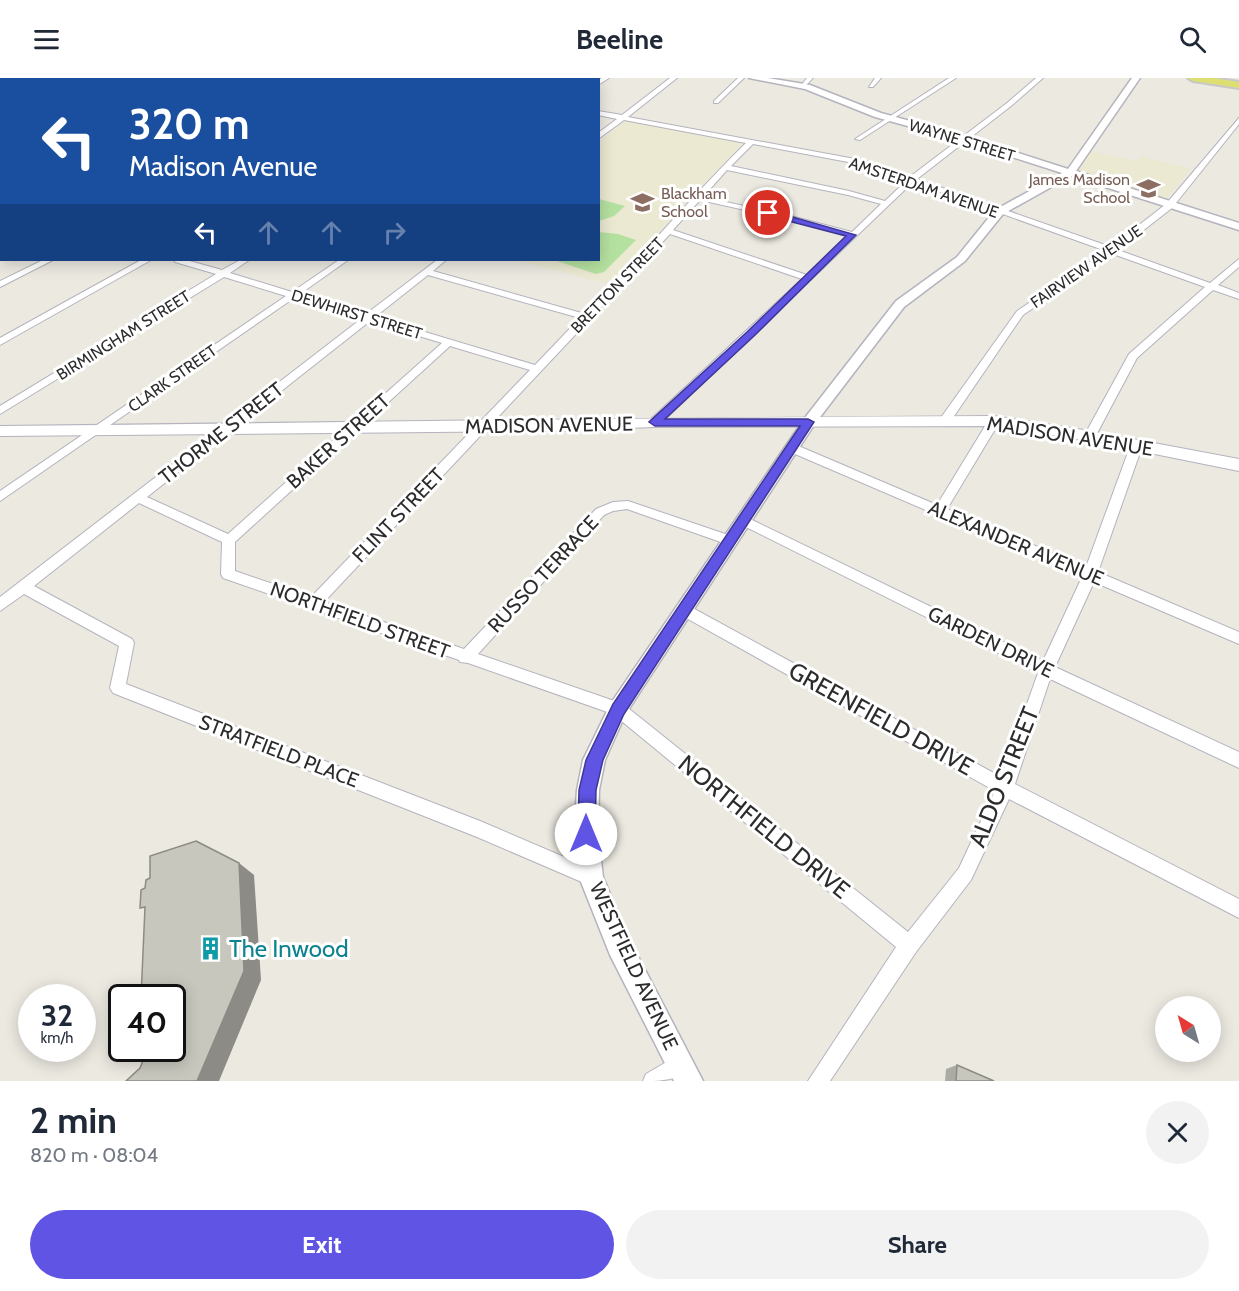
<!DOCTYPE html>
<meta charset="utf-8">
<style>
:root{--surface:#fff;--page:#f2f2f3;--text:#1f2937;--muted:#747a83;--accent:#5f54e4}
body{margin:0;font-family:Cabin,sans-serif;background:var(--page);color:var(--text);height:100vh;display:flex;flex-direction:column;font-size:22px;white-space:nowrap}
*{box-sizing:border-box;margin:0}
p{font-size:20px;color:var(--muted)}
.icon{flex:none;width:33px;height:33px;fill:none;stroke:currentColor;stroke-width:2;stroke-linecap:round;stroke-linejoin:round}
.map{position:relative;height:1003px;overflow:hidden}
.drawer{display:flex;flex-direction:column;background:var(--surface);flex:1}
.drawer>*{flex:none}
.hud{position:absolute;left:0px;top:0px;width:600px;height:183px;box-shadow:0 3px 15px #0003;background:#1a4fa0;color:#fff;overflow:hidden}
.needle{width:39px;rotate:323deg}
.buttons{position:absolute;left:1155px;top:918px;display:grid;gap:12px}
.buttons a{display:grid;place-items:center;width:66px;height:66px;border-radius:50%;background:var(--surface);box-shadow:0 3px 15px #0003;font-size:30px}
.speed{position:absolute;left:18px;top:906px;display:flex;gap:12px;font-size:30px;font-weight:700;text-align:center}
.speed>*{display:grid;place-content:center;width:78px;height:78px;border-radius:50%;background:var(--surface);box-shadow:0 3px 15px #0003;line-height:1}
.speed small{font-size:15px;font-weight:400}
.speed .limit{border:3px solid #111;border-radius:9px;background:#fff;color:#111}
.pin{position:absolute;display:grid;place-items:center;width:51px;height:51px;color:#fff;margin:-26px;border:3px solid #fff;border-radius:50%;box-shadow:0 2px 6px #0007}
.me{position:absolute;width:66px;margin:-33px;rotate:0deg;stroke-linejoin:round;filter:drop-shadow(0 0 4px #0008)}
.turn{display:flex;align-items:center;gap:21px;height:126px;padding:0 30px;font-size:27px}
.turn .icon{width:78px;height:78px;stroke-width:2.5}
.turn b{display:block;font-size:42px;line-height:51px}
.lanes{display:flex;align-items:center;height:57px;padding:0 30px;background:#0003;justify-content:center;gap:30px;direction:ltr}
.lanes .off{opacity:.35}
.round{display:grid;place-items:center;flex:none;width:63px;height:63px;border-radius:32px;background:var(--page)}
.head{display:flex;align-items:center;justify-content:space-between;height:102px;padding:0 30px}
h1{font-size:36px;font-weight:800;line-height:45px}
.cta{display:flex;gap:12px;margin-top:auto;padding:12px 30px}
.cta a{flex:1;height:69px;border-radius:36px;background:var(--accent);color:#fff;font-size:24px;font-weight:800;line-height:69px;text-align:center}
.cta a+a{background:var(--page);color:var(--text)}
header{display:flex;justify-content:space-between;align-items:center;height:78px;padding:0 30px;background:var(--surface);font-size:27px;font-weight:800}
.map>svg:first-child{display:block}
.education{fill:#ebe9d1}
.pitch{fill:#b5e1a0}
.lines{fill:none;stroke-linecap:round;stroke-linejoin:round}
.minor-casing{stroke:#b4b3be;stroke-width:2}
.tertiary-casing{stroke:#b4b3be;stroke-width:3}
.secondary-casing{stroke:#b4b3be;stroke-width:2}
.primary-casing{stroke:#c8c8c8;stroke-width:4}
.minor{fill:#fff;fill-rule:evenodd}
.tertiary{fill:#fff;fill-rule:evenodd}
.secondary{fill:#fff;fill-rule:evenodd}
.primary{fill:#dde070;fill-rule:evenodd}
.wall{fill:#acaba3}
.shaded-wall{fill:#8c8b85}
.building{fill:#c8c7be;stroke:#8c8b85;stroke-width:1.5}
.route{fill:#5f54e4;stroke:#3e3794;stroke-width:1.5}
.labels{text-anchor:middle;stroke-width:6;stroke-linejoin:round;paint-order:stroke}
.far-street-label{font-size:16px;fill:#2c2c2c;stroke:#fff}
.far-education-label{font-size:16px;fill:#785e54;stroke:#fff;text-anchor:end}
.street-label{font-size:20px;fill:#2c2c2c;stroke:#fff}
.near-street-label{font-size:24px;fill:#2c2c2c;stroke:#fff}
.near-culture-label{font-size:24px;fill:#0d838f;stroke:#fff;text-anchor:start}
</style>
<header><svg class="icon" aria-label="menu" viewBox="0 0 24 24"><path d="M4 6h16M4 12h16M4 18h16"/></svg>Beeline<svg class="icon" aria-label="search" viewBox="0 0 24 24"><circle cx="10" cy="10" r="6"/><path d="M15 15l6 6"/></svg></header>
<div class="map">
<svg width="1239" height="1003" viewBox="0 0 1239 1003">
<rect width="100%" height="100%" fill="#ebe9e0"/>
<!-- education -->
<path class="education" d="M627,42l116,23 -134,141 -92,-24h81l1,-119z
M1090,73l46,10 5,-5 50,13 -26,32 -90,-29z"/>
<!-- pitch -->
<path class="pitch" d="M598,121h1l26,7 -11,10 -15,5z
M599,154l19,2 18,6 -32,32 -8,2 -42,-14h44z"/>
<g class="lines">
<defs>
<path id="minor" d="M193,0h8l-11,2z
M265,0h8l-10,2z
M331,0h7l-9,2z
M399,0h7l-9,2z
M466,0h6l-8,2z
M535,0h7l-9,2z
M602,0h7l-11,7v-5z
M670,0h7l-49,39 238,44 45,15 96,-73 29,-25h7l-32,28 -94,73 194,68 55,-43 73,-86v6l-67,84 -54,42 92,33 29,-24v8l-21,18 21,8v6l-26,-9 -76,68 -43,81h-8l-2,-3 45,-82 76,-67 -92,-33 -90,61 -75,110h-8v-6l77,-108 89,-60 -193,-69 -254,243h-8v-6l151,-140 -132,-45 -346,368 140,47 132,-140 17,-7 15,-1 109,37 1,3 -6,5 -105,-37 -14,2 -9,4 -126,139 145,50 285,228 51,-64 36,-77 -316,-177 -2,-4 2,-4h10l312,171 37,-104 -298,-149 -2,-3 2,-3h8l295,143 39,-84 -294,-126 -2,-3 6,-4 4,1 141,60 53,-87h8l2,3 -53,88 139,58 45,-123 6,-4 4,1 2,3 -45,128 141,60v12l-145,-62 -39,85 184,85v16l-189,-89 -35,105 224,115v19l-230,-119 -38,81 -55,72 -86,129h-22l88,-134 -283,-233 -145,-51 -8,-1 -1,-2 -236,-82 -2,-4 1,-32 -83,-39 -105,83 98,53 2,4 -8,41 354,137 117,50 3,6 -3,6 -6,3 -114,-49 -364,-144 -3,-5 9,-42 -95,-52 -24,17v-14l361,-278 -67,-21 -294,203v-10l286,-195 -62,-19 -224,137v-8l216,-132 -41,-12 -1,-2h12l36,10 18,-10h9l-19,13 62,19 47,-32h9l-48,34 66,20 71,-54h9l-13,11 152,43c55,-56 107,-118 161,-171l-122,-23 -26,19v-6l19,-14 -19,-4v-4l24,4zM753,66l111,21 43,15 -22,21 -36,-10 -118,-25zM727,92l121,25 33,9 -29,28 -61,-16 -88,-19zM700,122l90,20 57,16 -40,39 -134,-45zM428,197l152,43 -45,47 -160,-48zM370,243l72,22 -214,191 -81,-37zM450,268l80,24 -219,227 -76,-26v-29z
M738,0h6l-26,25h-4v-2z
M807,0h6l-9,9h-4z
M875,0h6l-8,9h-4z
M949,0h7l-96,62 -5,-1z
M0,14h2v4h-2z
M0,78h2l-2,5z
M0,114h2l-2,5z
M0,154h2v6h-2z
M43,182h10l-53,27v-6z
M141,182h10l-151,85v-7z
M680,976l7,3 3,7c-8,17 -29,17 -47,17l3,-7z"/>
<path id="tertiary" d="M749,0h19l42,7 71,28 87,24 100,32 64,-91h8l-64,93 163,52v7l-168,-54 -68,38 -38,47 -61,46 -90,118 -189,290 -20,45 -6,30 -1,44 5,43 25,60 75,144h-29l-64,-126 -31,-78 -5,-43 3,-44 6,-30 28,-57 193,-284 92,-118 61,-44 38,-47 67,-37 -100,-32 -87,-24 -70,-28z"/>
<path id="secondary" d="M129,0h11l-12,2z
M2,45v7h-2v-6z
M994,338l96,15 149,28v12l-149,-30 -96,-15 -339,1 -107,4 -548,5v-10c331,-3 663,-9 994,-10z"/>
<path id="primary" d="M1188,0h25l26,4v6l-46,-7z"/>
</defs>
<!-- minor casing -->
<use href="#minor" class="minor-casing"/>
<!-- tertiary casing -->
<use href="#tertiary" class="tertiary-casing"/>
<!-- secondary casing -->
<use href="#secondary" class="secondary-casing"/>
<!-- primary casing -->
<use href="#primary" class="primary-casing"/>
<!-- minor -->
<use href="#minor" class="minor"/>
<!-- tertiary -->
<use href="#tertiary" class="tertiary"/>
<!-- secondary -->
<use href="#secondary" class="secondary"/>
<!-- primary -->
<use href="#primary" class="primary"/>
</g>
<!-- wall -->
<path class="wall" d="M957,987l37,16h-49l1,-12z"/>
<!-- shaded-wall -->
<path class="shaded-wall" d="M239,785l15,12 7,105 -42,101h-22z"/>
<!-- building -->
<path class="building" d="M196,763l43,22 5,108 -47,110h-71l14,-13 6,-15v-5h26v-50h-31l4,-91 -5,1 1,-18 4,-2 1,-8 4,-2v-22z
M957,987l37,16h-38z"/>
<!-- route -->
<path class="route" d="M768,132l88,25 -102,101 -89,83h143l6,3 -190,292 -21,46 -7,30 -1,44 -2,6 -7,3 -6,-3 -2,-6 1,-44 7,-30 27,-56 187,-278h-145l-6,-4 98,-90 99,-96 -81,-21v-4z"/>
<!-- icons -->
<defs>
<symbol id="school-bare" viewBox="-9 -9 18 18"><path d="M0-5L7-2L0 1L-7-2ZM-4 1L0 2.5L4 1V4Q0 6-4 4Z" fill="#8d6e63" stroke="#fff" stroke-width="2.5" paint-order="stroke"/></symbol>
<symbol id="building-bare" viewBox="-9 -9 18 18"><path d="M-4-6H4V6H1V3H-1V6H-4ZM-2.5-4.3h1.7v1.8h-1.7ZM.8-4.3h1.7v1.8H.8ZM-2.5-1h1.7V.8h-1.7ZM.8-1h1.7V.8H.8Z" fill="#0f9aa8" stroke="#fff" stroke-width="2.5" paint-order="stroke"/></symbol>
</defs>
<g fill-rule="evenodd">
<use href="#school-bare" x="1132" y="94" width="33" height="33"/>
<use href="#school-bare" x="626" y="108" width="33" height="33"/>
<use href="#building-bare" x="194" y="854" width="33" height="33"/>
</g>
<g class="labels">
<!-- far-street labels -->
<g class="far-street-label">
<text transform="translate(962 62) rotate(17)" y="6">WAYNE STREET</text>
<text transform="translate(924 109) rotate(19)" y="6">AMSTERDAM AVENUE</text>
<text transform="translate(1086 188) rotate(-35)" y="6">FAIRVIEW AVENUE</text>
<text transform="translate(617 207) rotate(-46)" y="6">BRETTON STREET</text>
<text transform="translate(357 236) rotate(17)" y="6">DEWHIRST STREET</text>
<text transform="translate(123 257) rotate(-32)" y="6">BIRMINGHAM STREET</text>
<text transform="translate(172 300) rotate(-35)" y="6">CLARK STREET</text>
</g>
<!-- far-education labels -->
<g class="far-education-label">
<text x="1130" y="107">James Madison<tspan x="1130" dy="18">School</tspan></text>
<text x="661" y="121" text-anchor="start">Blackham<tspan x="661" dy="18">School</tspan></text>
</g>
<!-- street labels -->
<g class="street-label">
<text transform="translate(549 347) rotate(-1)" y="7">MADISON AVENUE</text>
<text transform="translate(221 355) rotate(-38)" y="7">THORME STREET</text>
<text transform="translate(1070 358) rotate(9)" y="7">MADISON AVENUE</text>
<text transform="translate(338 363) rotate(-42)" y="7">BAKER STREET</text>
<text transform="translate(398 437) rotate(-46)" y="7">FLINT STREET</text>
<text transform="translate(1016 465) rotate(23)" y="7">ALEXANDER AVENUE</text>
<text transform="translate(543 496) rotate(-47)" y="7">RUSSO TERRACE</text>
<text transform="translate(360 542) rotate(20)" y="7">NORTHFIELD STREET</text>
<text transform="translate(991 564) rotate(26)" y="7">GARDEN DRIVE</text>
<text transform="translate(279 673) rotate(21)" y="7">STRATFIELD PLACE</text>
<text transform="translate(634 888) rotate(65)" y="7">WESTFIELD AVENUE</text>
</g>
<!-- near-street labels -->
<g class="near-street-label">
<text transform="translate(881 641) rotate(29)" y="8">GREENFIELD DRIVE</text>
<text transform="translate(1004 699) rotate(-68)" y="8">ALDO STREET</text>
<text transform="translate(764 749) rotate(39)" y="8">NORTHFIELD DRIVE</text>
</g>
<!-- near-culture labels -->
<g class="near-culture-label">
<text x="229" y="879">The Inwood</text>
</g>
</g>
</svg>
<div class="buttons">
<a><svg class="needle" viewBox="-14 -14 28 28"><path d="M0-13l5 13h-10z" fill="#e53935"/><path d="M0 13l5-13h-10z" fill="#747a83"/></svg></a>
</div>
<div class="speed"><div>32<small>km/h</small></div><div class="limit">40</div></div>
<div class="pin" style="left:768px;top:135px;background:#d93025"><svg class="icon" aria-label="arrive" viewBox="0 0 24 24"><path d="M6 21V4h12l-3 4 3 4H6"/></svg></div>
<svg class="me" style="left:586px;top:756px" viewBox="-20 -20 40 40"><circle r="19" fill="#fff"/><path d="M0-13L10 11 0 6-10 11z" fill="#5f54e4"/></svg>
<div class="hud">
<div class="turn"><svg class="icon" aria-label="left" viewBox="0 0 24 24"><path d="M17 20v-9H6M10 6l-5 5 5 5"/></svg><div><b>320 m</b>Madison Avenue</div></div>
<div class="lanes"><svg class="icon" aria-label="left" viewBox="0 0 24 24"><path d="M17 20v-9H6M10 6l-5 5 5 5"/></svg><svg class="icon off" aria-label="ahead" viewBox="0 0 24 24"><path d="M12 20V5M6 11l6-6 6 6"/></svg><svg class="icon off" aria-label="ahead" viewBox="0 0 24 24"><path d="M12 20V5M6 11l6-6 6 6"/></svg><svg class="icon off" aria-label="right" viewBox="0 0 24 24"><path d="M7 20v-9h11M14 6l5 5-5 5"/></svg></div>
</div>
</div>
<section class="drawer">
<div class="head"><div><h1>2 min</h1><p>820 m · 08:04</p></div><a class="round"><svg class="icon" aria-label="close" viewBox="0 0 24 24"><path d="M6 6l12 12M18 6L6 18"/></svg></a></div>
<div class="cta"><a>Exit</a><a>Share</a></div>
</section>
